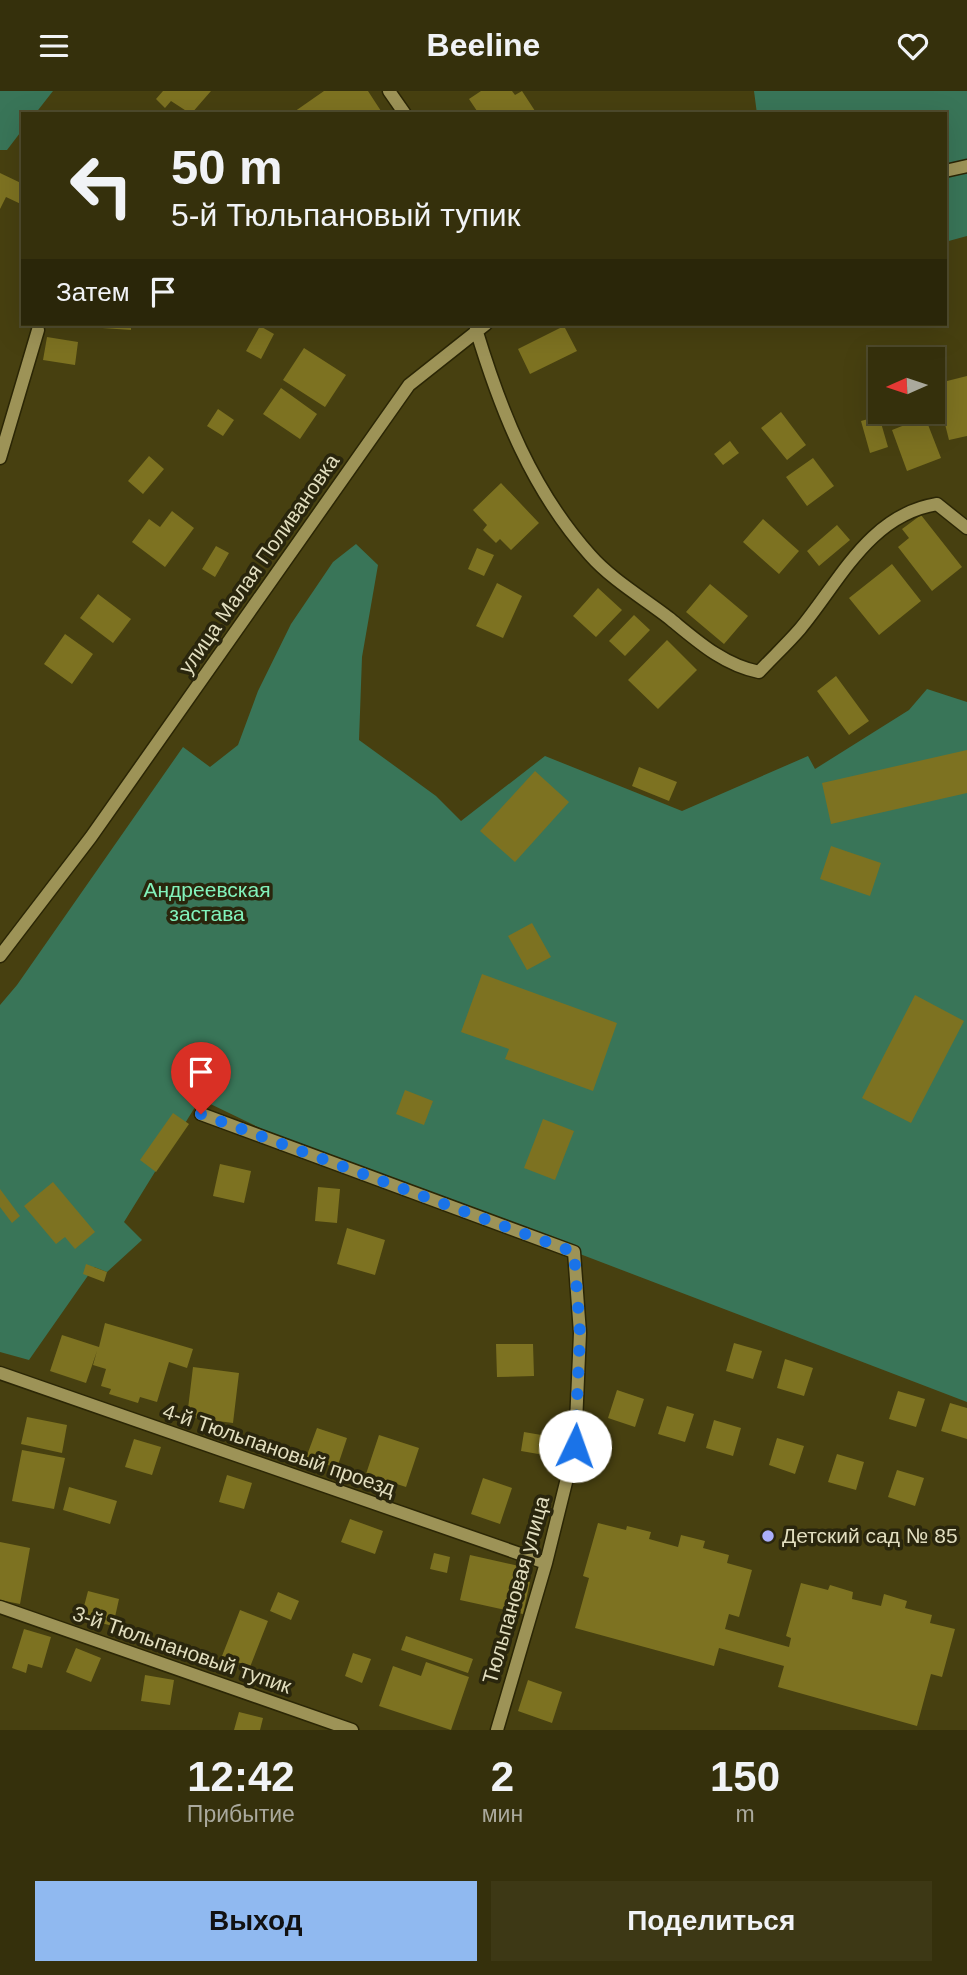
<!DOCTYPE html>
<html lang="ru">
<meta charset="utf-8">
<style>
:root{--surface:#35300c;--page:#3d3815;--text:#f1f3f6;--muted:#aaa99d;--line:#4f4b2d;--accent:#90b9f0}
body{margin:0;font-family:Arial,sans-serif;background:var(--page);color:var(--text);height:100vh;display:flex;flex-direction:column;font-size:26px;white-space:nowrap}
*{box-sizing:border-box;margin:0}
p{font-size:23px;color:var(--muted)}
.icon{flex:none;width:38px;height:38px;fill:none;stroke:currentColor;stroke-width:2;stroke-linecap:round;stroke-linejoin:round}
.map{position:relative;height:1639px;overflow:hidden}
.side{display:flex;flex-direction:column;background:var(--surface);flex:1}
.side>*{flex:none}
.banner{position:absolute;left:21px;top:21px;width:926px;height:214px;border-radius:0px;box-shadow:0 7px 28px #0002,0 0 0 2px var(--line);background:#35300c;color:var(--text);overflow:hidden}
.needle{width:46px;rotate:267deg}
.buttons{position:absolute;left:868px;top:256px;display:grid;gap:14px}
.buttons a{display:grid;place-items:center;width:77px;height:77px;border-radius:0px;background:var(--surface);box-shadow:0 7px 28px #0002,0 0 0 2px var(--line);font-size:35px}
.pin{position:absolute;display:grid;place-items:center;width:60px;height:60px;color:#fff;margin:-72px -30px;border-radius:50% 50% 50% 0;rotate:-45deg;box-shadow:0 0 7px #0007}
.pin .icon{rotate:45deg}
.me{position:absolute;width:77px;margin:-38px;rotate:3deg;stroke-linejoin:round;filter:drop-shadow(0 0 5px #0008)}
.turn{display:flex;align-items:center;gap:24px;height:147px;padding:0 35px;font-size:32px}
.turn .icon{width:91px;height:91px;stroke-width:2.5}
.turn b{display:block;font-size:49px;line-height:60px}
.then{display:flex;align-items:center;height:66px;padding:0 35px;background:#0003;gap:14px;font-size:26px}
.eta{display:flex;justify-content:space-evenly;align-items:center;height:119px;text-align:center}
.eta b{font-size:42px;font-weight:600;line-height:49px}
.button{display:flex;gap:14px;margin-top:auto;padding:14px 35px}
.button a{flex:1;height:80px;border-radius:0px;background:var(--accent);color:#111;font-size:28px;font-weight:600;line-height:80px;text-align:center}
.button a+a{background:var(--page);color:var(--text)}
header{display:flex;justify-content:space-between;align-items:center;height:91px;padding:0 35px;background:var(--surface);font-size:32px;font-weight:600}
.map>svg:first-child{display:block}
.green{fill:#397558}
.building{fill:#7d7221}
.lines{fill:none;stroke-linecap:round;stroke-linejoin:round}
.minor-casing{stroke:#2b2605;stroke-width:15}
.minor{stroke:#9d9357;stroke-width:12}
.route{stroke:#1a73e8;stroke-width:12;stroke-dasharray:0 21.6}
.poi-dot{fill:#abaffb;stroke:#2a260d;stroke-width:2.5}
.labels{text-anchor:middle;stroke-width:7;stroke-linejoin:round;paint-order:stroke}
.street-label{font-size:21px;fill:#e2debf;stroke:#2a260d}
.park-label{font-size:21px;fill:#82f2bb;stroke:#2a260d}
.poi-label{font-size:21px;fill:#e2debf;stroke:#2a260d;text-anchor:start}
</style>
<header><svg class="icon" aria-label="menu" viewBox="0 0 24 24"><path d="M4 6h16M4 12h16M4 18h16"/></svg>Beeline<svg class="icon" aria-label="heart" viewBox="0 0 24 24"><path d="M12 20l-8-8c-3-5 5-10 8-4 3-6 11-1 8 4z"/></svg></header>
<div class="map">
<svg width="967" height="1639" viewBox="0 0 967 1639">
<rect width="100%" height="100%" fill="#474010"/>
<!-- green -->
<path class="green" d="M0,0h53l-18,23h-12v15l-16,21h-7z
M754,0h213v145l-22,6v-128h-188z
M356,453l22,21 -16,92 -3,83 77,56 25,25 84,-65 137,55 126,-55 7,13 94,-59 18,-21 40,13v700l-672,-257 -95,-46 -76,123 18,18 -35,32 -13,-5 -65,93 -29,-8v-347l17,-20 166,-238 27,20 28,-22 20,-54 33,-67 42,-62z"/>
<!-- building -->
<path class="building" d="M163,0h48l-20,23 -20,-13 -6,7 -9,-9z
M324,0h44l13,20 -4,3h-86z
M481,0h31l3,4 7,-4 15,23h-58l-10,-15z
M0,82l23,11v21l-17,-8 -6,12z
M88,233h43v6l-43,-3z
M260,235l14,8 -13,25 -15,-8z
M564,235l13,25 -47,23 -12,-25z
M47,246l31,5 -3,23 -32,-5z
M304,257l42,27 -21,32 -42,-27z
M967,285v60l-18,4 -14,-56z
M281,297l36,26 -17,25 -37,-25z
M218,318l16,11 -11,16 -16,-10z
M781,321l25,33 -19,15 -26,-32z
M879,325l9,31 -18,6 -9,-32z
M925,326l16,41 -34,13 -15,-41z
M730,350l9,12 -16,12 -9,-11z
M149,365l15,13 -21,25 -15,-13z
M813,367l21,28 -27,20 -21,-29z
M501,392l38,40 -28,27 -11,-11 -4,4 -13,-13 4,-5 -14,-15z
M172,420l22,17 -29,39 -33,-25 17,-23 11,8z
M921,424l41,52 -30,24 -34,-44 11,-9 -7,-9z
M763,428l36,32 -20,23 -36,-32z
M837,434l13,15 -31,26 -12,-15z
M216,455l13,7 -14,24 -13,-8z
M477,457l17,7 -10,21 -16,-7z
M892,473l29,37 -42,34 -30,-37z
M497,492l25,13 -19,42 -27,-12z
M710,493l38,32 -24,28 -38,-32z
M598,497l24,22 -26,27 -23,-21z
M98,503l33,25 -18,24 -33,-25z
M634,524l16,15 -25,26 -16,-15z
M65,543l28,20 -21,30 -28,-20z
M667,549l30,30 -39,39 -30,-29z
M836,585l33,45 -20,14 -32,-44z
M967,659v43l-136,31 -9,-41z
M639,676l38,15 -8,19 -37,-15z
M535,680l34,31 -54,60 -35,-31z
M831,755l50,17 -11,33 -50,-17z
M532,832l19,34 -24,13 -19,-34z
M482,883l135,49 -24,68 -88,-32 4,-10 -48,-17z
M915,904l49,26 -53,102 -49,-25z
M405,999l28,11 -9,24 -28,-11z
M173,1022l16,11 -33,48 -16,-12z
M543,1028l31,12 -19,49 -31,-12z
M220,1073l31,7 -7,32 -31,-7z
M53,1091l42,50 -20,17 -10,-12 -9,7 -32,-38z
M318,1096l22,2 -3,34 -22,-2z
M0,1098l20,27 -8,7 -12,-16z
M347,1137l38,12 -10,35 -38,-11z
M86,1173l21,8 -3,10 -21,-8z
M105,1232l88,26 -6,19 -18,-6 -12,40 -17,-5 -2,6 -29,-9 2,-5 -10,-3 5,-17 -13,-4 4,-14 -11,32 -36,-12 12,-36 37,12z
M734,1252l28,8 -9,28 -27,-8z
M496,1253h37l1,32 -37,1z
M785,1268l28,9 -9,28 -27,-8z
M193,1276l46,6 -6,50 -46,-6z
M617,1299l27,9 -9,28 -27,-9z
M898,1300l27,8 -9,28 -27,-8z
M950,1312l17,5v31l-26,-8z
M667,1315l27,8 -9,28 -27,-8z
M27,1326l40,8 -5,28 -41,-9z
M714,1329l27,8 -8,28 -27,-8z
M317,1337l30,10 -10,30 -31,-10z
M524,1341l29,5 -3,19 -29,-5z
M379,1344l40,13 -13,39 -40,-13z
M777,1347l27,8 -9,28 -26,-9z
M134,1348l27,8 -9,28 -27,-8z
M22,1359l43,8 -11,51 -42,-8z
M837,1363l27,8 -8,28 -28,-8z
M897,1379l27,8 -9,28 -27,-9z
M227,1384l25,8 -8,26 -25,-7z
M483,1387l29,10 -12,36 -29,-10z
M69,1396l48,14 -7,23 -47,-14z
M350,1428l33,12 -8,23 -34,-12z
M598,1432l28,7 1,-4 24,6 -2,7 29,8 3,-12 24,6 -2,7 26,7 -2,8 25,7 -13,47 -10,-3 -4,15 64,18 2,-9 -5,-2 15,-53 27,7 2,-5 23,7 -1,7 29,7 3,-12 23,7 -2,7 27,7 -2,8 25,6 -13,48 -11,-3 -14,52 -139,-39 6,-21 -65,-18 -5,18 -139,-38 14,-50 -6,-2z
M0,1451l30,6 -10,56 -20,-4z
M434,1462l16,4 -3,16 -17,-4z
M470,1464l49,11 -3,13 14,3 -7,32 -63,-14z
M88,1500l31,8 -6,27 -32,-8z
M278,1501l21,9 -8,19 -21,-9z
M240,1519l28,11 -18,46 -28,-11z
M24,1538l27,8 -9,31 -14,-4 -2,9 -14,-5z
M406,1545l67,23 -5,14 -67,-23z
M76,1557l25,10 -10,24 -25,-10z
M353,1562l18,6 -9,24 -17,-7z
M426,1571l43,15 -18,53 -72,-24 14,-40 28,10z
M145,1584l29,5 -4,25 -29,-4z
M528,1589l34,12 -10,31 -34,-12z
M239,1621l24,6 -3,12h-26z"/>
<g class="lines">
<defs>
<path id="minor" d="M389,0l16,23
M945,80l22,-5
M476,238c25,83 56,161 114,226 21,24 53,43 79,63 27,22 54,47 90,54 13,-14 28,-28 41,-43 40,-48 69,-114 137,-125l30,24
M0,367l38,-128
M0,865l91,-119 318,-452 77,-61
M201,1023l373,138 6,81 -5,113 -29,117 -49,167
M0,1282l546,190
M0,1516l352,123"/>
</defs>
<!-- minor casing -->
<use href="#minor" class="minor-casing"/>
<!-- minor -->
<use href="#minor" class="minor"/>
</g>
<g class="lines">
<!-- route -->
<path class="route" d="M201,1023l373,138 6,81 -5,113"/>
</g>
<!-- markers -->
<circle class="poi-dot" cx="768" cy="1445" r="7"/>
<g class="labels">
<!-- street labels -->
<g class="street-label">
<text transform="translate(259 473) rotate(-55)" y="7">улица Малая Поливановка</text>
<text transform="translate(279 1359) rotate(19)" y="7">4-й Тюльпановый проезд</text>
<text transform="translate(516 1499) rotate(-74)" y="7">Тюльпановая улица</text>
<text transform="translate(182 1559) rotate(19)" y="7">3-й Тюльпановый тупик</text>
</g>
<!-- park labels -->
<g class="park-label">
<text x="207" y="806">Андреевская<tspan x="207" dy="24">застава</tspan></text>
</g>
<!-- poi labels -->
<g class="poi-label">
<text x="782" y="1452">Детский сад № 85</text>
</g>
</g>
</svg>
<div class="buttons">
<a><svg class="needle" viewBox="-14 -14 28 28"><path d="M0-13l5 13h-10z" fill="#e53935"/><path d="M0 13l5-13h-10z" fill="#aaa99d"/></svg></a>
</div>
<div class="pin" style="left:201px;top:1023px;background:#d93025"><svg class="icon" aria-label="arrive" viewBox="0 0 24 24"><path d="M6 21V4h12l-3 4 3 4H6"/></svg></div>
<svg class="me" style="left:575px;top:1355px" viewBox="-20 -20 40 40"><circle r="19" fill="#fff"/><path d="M0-13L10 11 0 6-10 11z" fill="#1a73e8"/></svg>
<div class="banner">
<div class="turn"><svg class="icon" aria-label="left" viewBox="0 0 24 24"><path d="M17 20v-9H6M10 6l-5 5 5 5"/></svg><div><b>50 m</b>5-й Тюльпановый тупик</div></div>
<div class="then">Затем<svg class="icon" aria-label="arrive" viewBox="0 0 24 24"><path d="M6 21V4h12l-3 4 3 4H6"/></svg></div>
</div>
</div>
<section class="side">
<div class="eta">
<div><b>12:42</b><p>Прибытие</p></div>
<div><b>2</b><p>мин</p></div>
<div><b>150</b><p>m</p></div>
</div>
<div class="button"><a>Выход</a><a>Поделиться</a></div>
</section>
